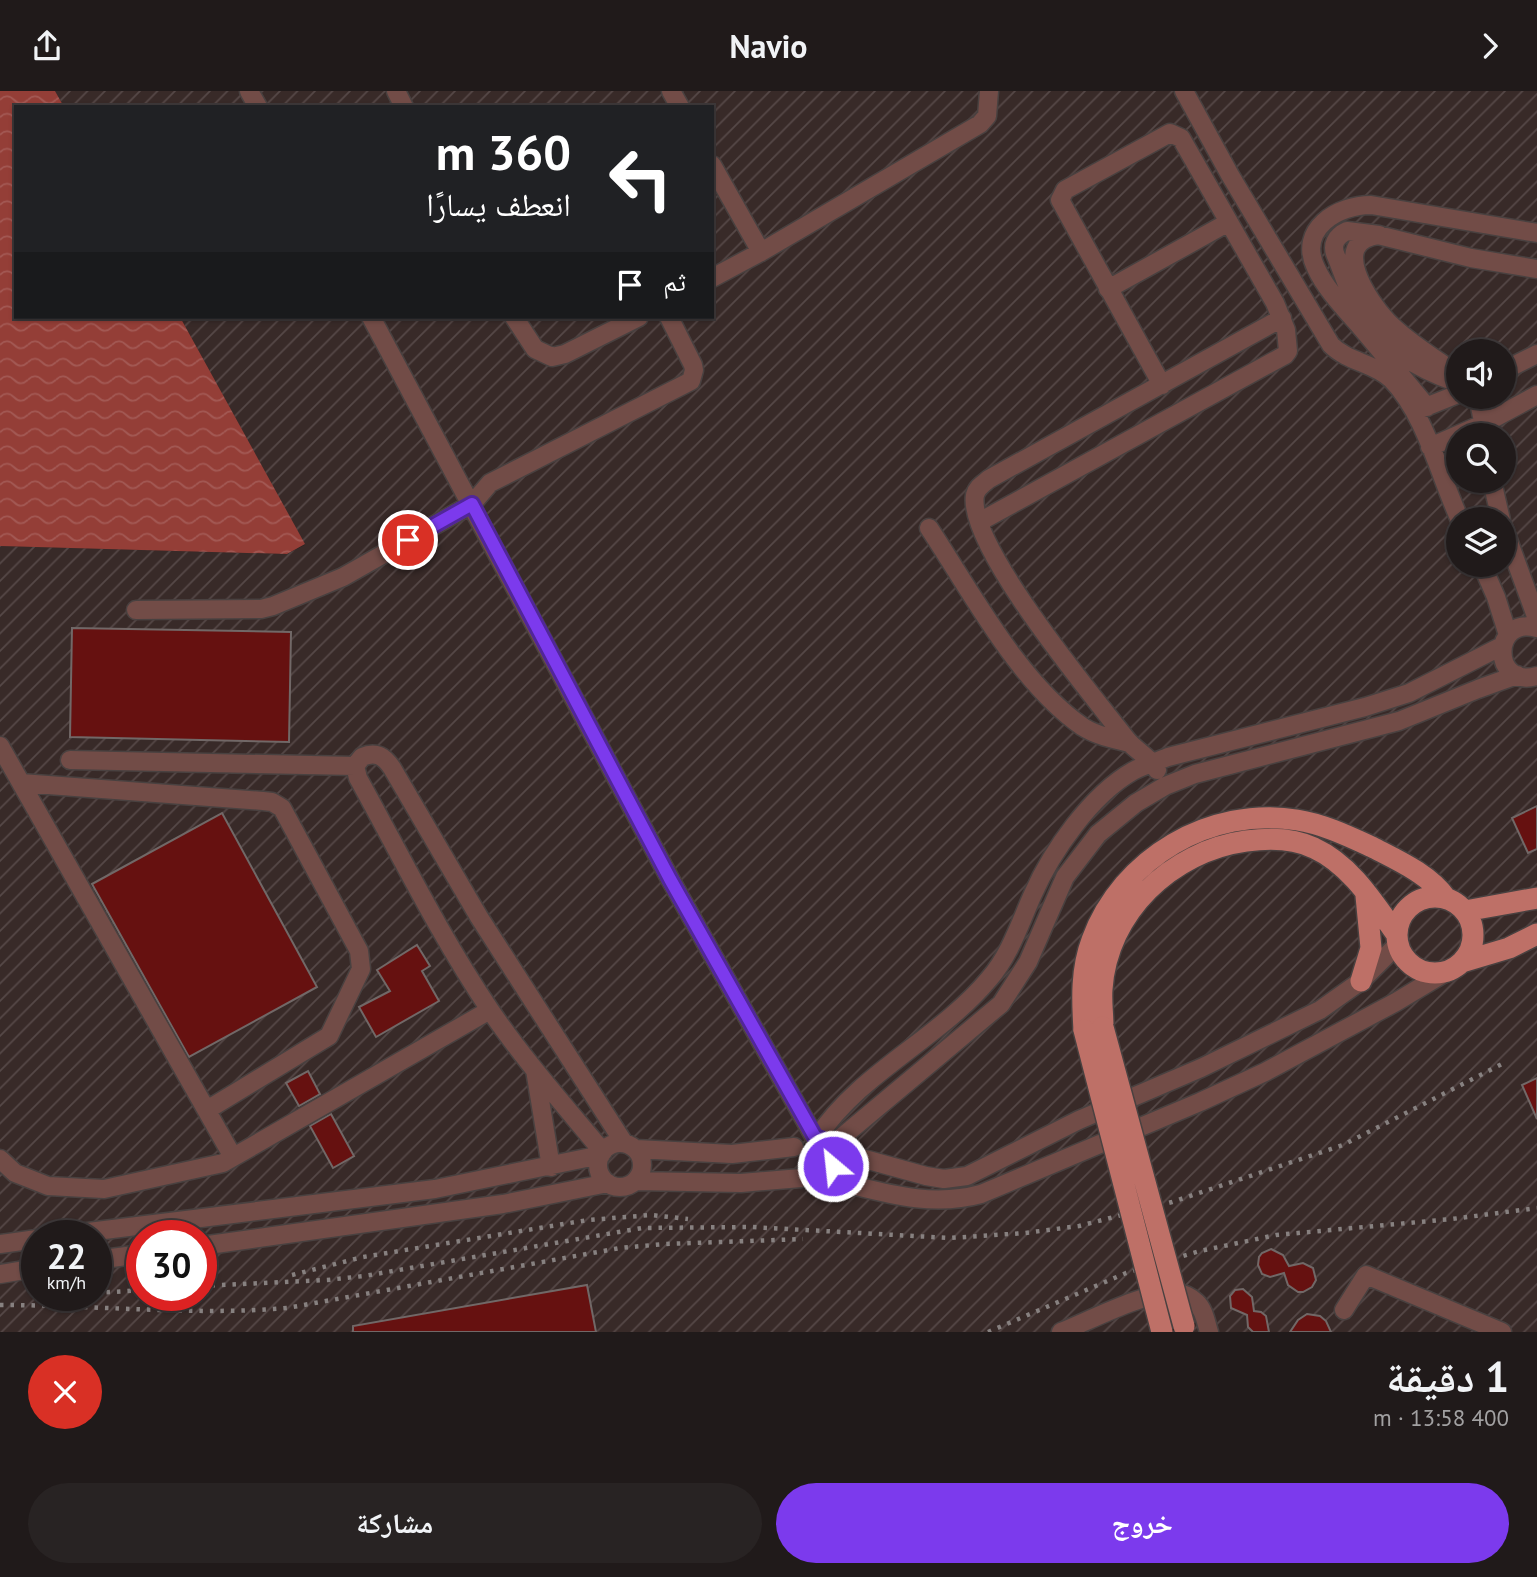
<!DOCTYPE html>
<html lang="ar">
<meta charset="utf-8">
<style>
:root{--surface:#201a1a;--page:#282323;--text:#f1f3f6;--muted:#a2a1a2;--line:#3d3839;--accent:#7c3aed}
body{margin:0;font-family:"PT Sans","Noto Naskh Arabic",sans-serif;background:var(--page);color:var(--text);direction:rtl;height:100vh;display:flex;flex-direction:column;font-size:26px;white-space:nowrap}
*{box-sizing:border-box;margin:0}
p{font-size:23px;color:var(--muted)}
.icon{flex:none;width:38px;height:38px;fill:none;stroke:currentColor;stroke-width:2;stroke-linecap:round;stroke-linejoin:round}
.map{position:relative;height:1241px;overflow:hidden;direction:ltr}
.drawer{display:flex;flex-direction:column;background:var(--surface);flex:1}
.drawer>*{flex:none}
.top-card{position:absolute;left:14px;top:14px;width:700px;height:214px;border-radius:0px;box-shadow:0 2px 5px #0004,0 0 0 2px var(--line);direction:rtl;background:#202124;color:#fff;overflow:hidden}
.controls{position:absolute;left:1446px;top:248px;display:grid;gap:14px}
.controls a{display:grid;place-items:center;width:70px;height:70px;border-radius:50%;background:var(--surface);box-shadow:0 2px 5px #0004,0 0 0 2px var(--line);font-size:35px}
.speed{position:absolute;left:21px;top:1129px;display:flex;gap:14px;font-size:35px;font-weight:700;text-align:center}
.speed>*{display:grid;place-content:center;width:91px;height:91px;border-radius:50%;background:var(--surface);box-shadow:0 2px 5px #0004,0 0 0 2px var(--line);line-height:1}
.speed small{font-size:18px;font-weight:400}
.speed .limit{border:10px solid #d22;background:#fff;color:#111}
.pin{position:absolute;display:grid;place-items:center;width:60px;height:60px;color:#fff;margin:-30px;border:4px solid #fff;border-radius:50%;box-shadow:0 2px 7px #0007}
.me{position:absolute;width:77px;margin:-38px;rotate:332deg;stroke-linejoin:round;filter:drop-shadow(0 0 5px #0008)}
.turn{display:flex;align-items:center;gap:24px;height:147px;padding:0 28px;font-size:32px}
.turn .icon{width:91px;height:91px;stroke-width:2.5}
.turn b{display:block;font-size:49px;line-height:60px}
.then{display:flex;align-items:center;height:66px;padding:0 28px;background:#0003;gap:14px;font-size:26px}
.round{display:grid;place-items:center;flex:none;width:74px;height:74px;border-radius:37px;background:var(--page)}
.headline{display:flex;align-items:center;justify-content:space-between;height:119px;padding:0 28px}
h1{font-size:42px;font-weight:800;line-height:52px}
.action{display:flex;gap:14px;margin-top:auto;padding:14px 28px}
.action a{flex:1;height:80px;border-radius:42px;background:var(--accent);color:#fff;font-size:28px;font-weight:800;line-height:80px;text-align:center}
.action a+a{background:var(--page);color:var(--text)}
header{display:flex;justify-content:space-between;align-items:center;height:91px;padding:0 28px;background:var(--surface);font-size:32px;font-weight:800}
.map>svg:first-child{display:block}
.industrial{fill:url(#industrial-furrows);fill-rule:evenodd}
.water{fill:url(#water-waves)}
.building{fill:#661110;stroke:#716867;stroke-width:2}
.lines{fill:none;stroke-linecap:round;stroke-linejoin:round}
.minor-casing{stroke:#494140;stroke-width:21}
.major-casing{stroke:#494140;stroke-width:24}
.minor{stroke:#724c47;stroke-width:18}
.major{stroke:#be7067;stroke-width:21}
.rail{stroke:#878180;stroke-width:4.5;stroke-dasharray:3.5 7;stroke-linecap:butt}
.major-bridge-casing{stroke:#494140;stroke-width:24;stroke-linecap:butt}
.major-bridge{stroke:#be7067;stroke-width:21}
.route-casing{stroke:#51269a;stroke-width:18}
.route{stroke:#7c3aed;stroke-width:12}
</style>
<header><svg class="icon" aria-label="forward" viewBox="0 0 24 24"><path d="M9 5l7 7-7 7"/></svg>Navio<svg class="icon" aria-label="share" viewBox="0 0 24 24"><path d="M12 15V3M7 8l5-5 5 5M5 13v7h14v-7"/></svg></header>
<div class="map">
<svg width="1537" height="1241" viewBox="0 0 1537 1241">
<defs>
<pattern id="industrial-furrows" width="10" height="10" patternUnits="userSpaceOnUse" patternTransform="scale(1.75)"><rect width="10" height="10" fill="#382a28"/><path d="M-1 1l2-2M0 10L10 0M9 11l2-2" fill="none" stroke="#554847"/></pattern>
<pattern id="water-waves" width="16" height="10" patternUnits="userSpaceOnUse" patternTransform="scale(1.75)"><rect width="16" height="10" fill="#943e37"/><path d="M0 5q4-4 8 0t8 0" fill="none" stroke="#a35954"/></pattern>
</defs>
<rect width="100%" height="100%" fill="#2b2322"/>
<!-- industrial -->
<path class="industrial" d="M55,0h1482v1241h-1537v-786l287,8 18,-9 -125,-228h532v-210h-648zM1458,261h45v45h-45zM1458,345h45v45h-45zM1458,429h45v45h-45zM37,1144h59v60h-59zM142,1144h59v60h-59z"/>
<!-- water -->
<path class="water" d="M0,0h55l9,16h-48v210h164l125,227 -18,10 -287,-8z"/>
<!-- building -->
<path class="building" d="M72,537l219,4 -2,110 -219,-5z
M1537,715v43l-9,4 -16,-35z
M222,722l95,174 -128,70 -97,-173z
M417,854l13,21 -8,5 17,30 -63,36 -17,-30 31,-16 -13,-21z
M308,980l12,23 -21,12 -13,-23z
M1537,987v41l-15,-34z
M331,1023l23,42 -21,12 -23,-42z
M1271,1158l12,6 6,11 14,-3 10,5 3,12 -4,7 -9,5h-5l-10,-7 -4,-12 -14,4 -8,-3 -4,-9 1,-8 3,-4z
M587,1194l9,47h-243v-6z
M1243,1198l9,8 2,14 7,1 5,4 3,16h-16l-5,-5 -1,-12 -16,-7 -1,-12 5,-6z
M1307,1223l13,2 6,5 5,11h-41l8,-12z"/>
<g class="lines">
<defs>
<path id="minor" d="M249,0l9,16
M396,0l8,16
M671,0l9,16
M1184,0l46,84 101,170c17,17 43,18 60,34 34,34 49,98 69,141
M712,74l49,87 219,-128 7,-8 2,-25
M1379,144l-32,-4c-11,5 -16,14 -11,25 8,20 15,42 26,60 21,34 59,54 96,67
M712,187l49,-26
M1108,198l121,-67
M371,226l299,562 145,259
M514,226l21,32 17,8 13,-3 74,-37
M1503,280l34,-17
M1458,284c-23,-17 -51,-33 -71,-54 -18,-19 -59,-79 -9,-86l93,23 66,11
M1478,306l8,39
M1427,316c-23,-28 -46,-56 -69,-83 -15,-17 -33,-36 -42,-56 -19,-39 22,-63 55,-63l166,28
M1418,319l40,-16
M1430,356l55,-24 52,-28
M1492,390l9,39
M979,431l306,-167 3,-4 -2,-21 -11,-27 -94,-165 -11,-5 -105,57 -5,10 102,185
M1503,435l34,93
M929,437c43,65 90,155 154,199 14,9 31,12 46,16
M1482,474l14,32 12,38
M136,519l125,-1 12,-3 70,-29 129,-73 18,-21 201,-102 3,-11 -1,-5 -24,-48
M1537,537c-46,-13 -46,61 0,48
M0,655l233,411
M70,669l285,6
M1157,679c-7,-13 -21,-19 -30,-30 -33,-43 -161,-195 -152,-245 2,-8 8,-11 14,-16l293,-161
M21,692l242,18 9,1 10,6 77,143 2,18 -32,67 -122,74
M535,979l16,97
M817,1047c42,-65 122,-99 172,-159 21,-24 31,-56 44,-85 19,-43 58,-99 100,-123 11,-6 23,-9 35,-14l197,-50 44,-14 93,-47
M598 1074a22 22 0 1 1 44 0a22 22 0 1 1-44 0Z
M830,1056l171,-143 27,-42 37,-85 33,-43 38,-31 29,-17 30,-12 204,-53 79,-32 39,-14
M636,1058l96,5 62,-7
M832,1059l94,26 18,3 23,-3 112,-56 122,-52 119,-58 41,-29 37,-37
M603,1061c-39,-47 -79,-92 -113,-142 -50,-74 -89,-154 -132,-232l-3,-12 7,-9c14,-6 22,-1 30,11l87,149 145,226
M0,1068l15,14 33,13 56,3 119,-26 267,-153
M823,1087c54,12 103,31 158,16l219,-92 65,-30 131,-70 55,-33
M636,1090l105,2 60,-5
M64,1144l371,-46 166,-34
M0,1153l37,-5
M201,1155l302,-42 105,-21
M96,1169l46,-6
M0,1183l37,-6
M1344,1219l22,-35 136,57
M1061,1241c28,-11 87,-42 115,-39 7,0 15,4 20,9 8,7 10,20 13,30"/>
<path id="major" d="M1397 844a38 38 0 1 1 76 0a38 38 0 1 1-76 0Z
M1465,820l72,-13
M1462,871l47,-14 28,-14
M1361,890l10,-33 -5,-52
M1103,936c0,-13 -2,-25 -1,-38 5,-77 70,-138 144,-148 22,-3 48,-3 68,7 37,17 60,55 83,87
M1084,939c-2,-31 -3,-61 8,-90 30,-82 118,-134 205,-120 26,4 51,16 75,27 25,13 57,27 74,51"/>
</defs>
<!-- minor casing -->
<use href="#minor" class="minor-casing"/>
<!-- major casing -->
<use href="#major" class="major-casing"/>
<!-- minor -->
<use href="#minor" class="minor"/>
<!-- major -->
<use href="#major" class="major"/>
<!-- rail -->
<path class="rail" d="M292,1184l71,-18 225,-37 63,-5 37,4
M201,1195l126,-6 37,-4 278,-48 109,-1 199,11 75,-5 54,-7 93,-24 171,-57 159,-81
M96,1202l46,-3
M38,1206l34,-2
M0,1214c96,0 192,11 287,3l333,-60 44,-4 139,-5
M988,1241l138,-59 74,-22 76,-16 176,-16 85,-11"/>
<defs>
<path id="major-bridge" d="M1103,936l81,299
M1084,939l78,302"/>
</defs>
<!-- major-bridge casing -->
<use href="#major-bridge" class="major-bridge-casing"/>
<!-- major-bridge -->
<use href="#major-bridge" class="major-bridge"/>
</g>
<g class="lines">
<defs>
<path id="route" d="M408,449l64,-36 198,375 145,258c14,4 21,14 18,29"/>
</defs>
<!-- route casing -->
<use href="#route" class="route-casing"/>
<!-- route -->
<use href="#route" class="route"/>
</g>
</svg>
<div class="controls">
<a><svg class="icon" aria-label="sound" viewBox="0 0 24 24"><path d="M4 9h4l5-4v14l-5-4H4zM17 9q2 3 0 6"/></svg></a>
<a><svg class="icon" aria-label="search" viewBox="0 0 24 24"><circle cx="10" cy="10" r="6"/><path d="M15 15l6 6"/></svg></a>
<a><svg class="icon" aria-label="layers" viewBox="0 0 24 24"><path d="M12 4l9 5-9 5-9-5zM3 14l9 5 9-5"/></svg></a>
</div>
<div class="speed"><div>22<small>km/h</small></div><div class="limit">30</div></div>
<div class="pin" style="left:408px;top:449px;background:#d93025"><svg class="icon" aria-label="arrive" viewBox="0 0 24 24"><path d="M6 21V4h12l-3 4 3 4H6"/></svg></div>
<svg class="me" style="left:833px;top:1075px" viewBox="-20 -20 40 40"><circle r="17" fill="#7c3aed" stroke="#fff" stroke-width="3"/><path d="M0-11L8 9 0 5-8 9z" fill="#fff"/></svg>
<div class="top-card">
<div class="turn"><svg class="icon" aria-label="left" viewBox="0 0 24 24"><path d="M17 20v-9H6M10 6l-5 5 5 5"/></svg><div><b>360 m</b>انعطف يسارًا</div></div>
<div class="then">ثم<svg class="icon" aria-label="arrive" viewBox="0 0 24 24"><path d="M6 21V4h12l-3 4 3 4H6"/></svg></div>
</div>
</div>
<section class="drawer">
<div class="headline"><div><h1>1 دقيقة</h1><p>400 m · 13:58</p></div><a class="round" style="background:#d93025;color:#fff"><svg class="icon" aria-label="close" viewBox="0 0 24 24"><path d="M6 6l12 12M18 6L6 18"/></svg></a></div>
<div class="action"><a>خروج</a><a>مشاركة</a></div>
</section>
